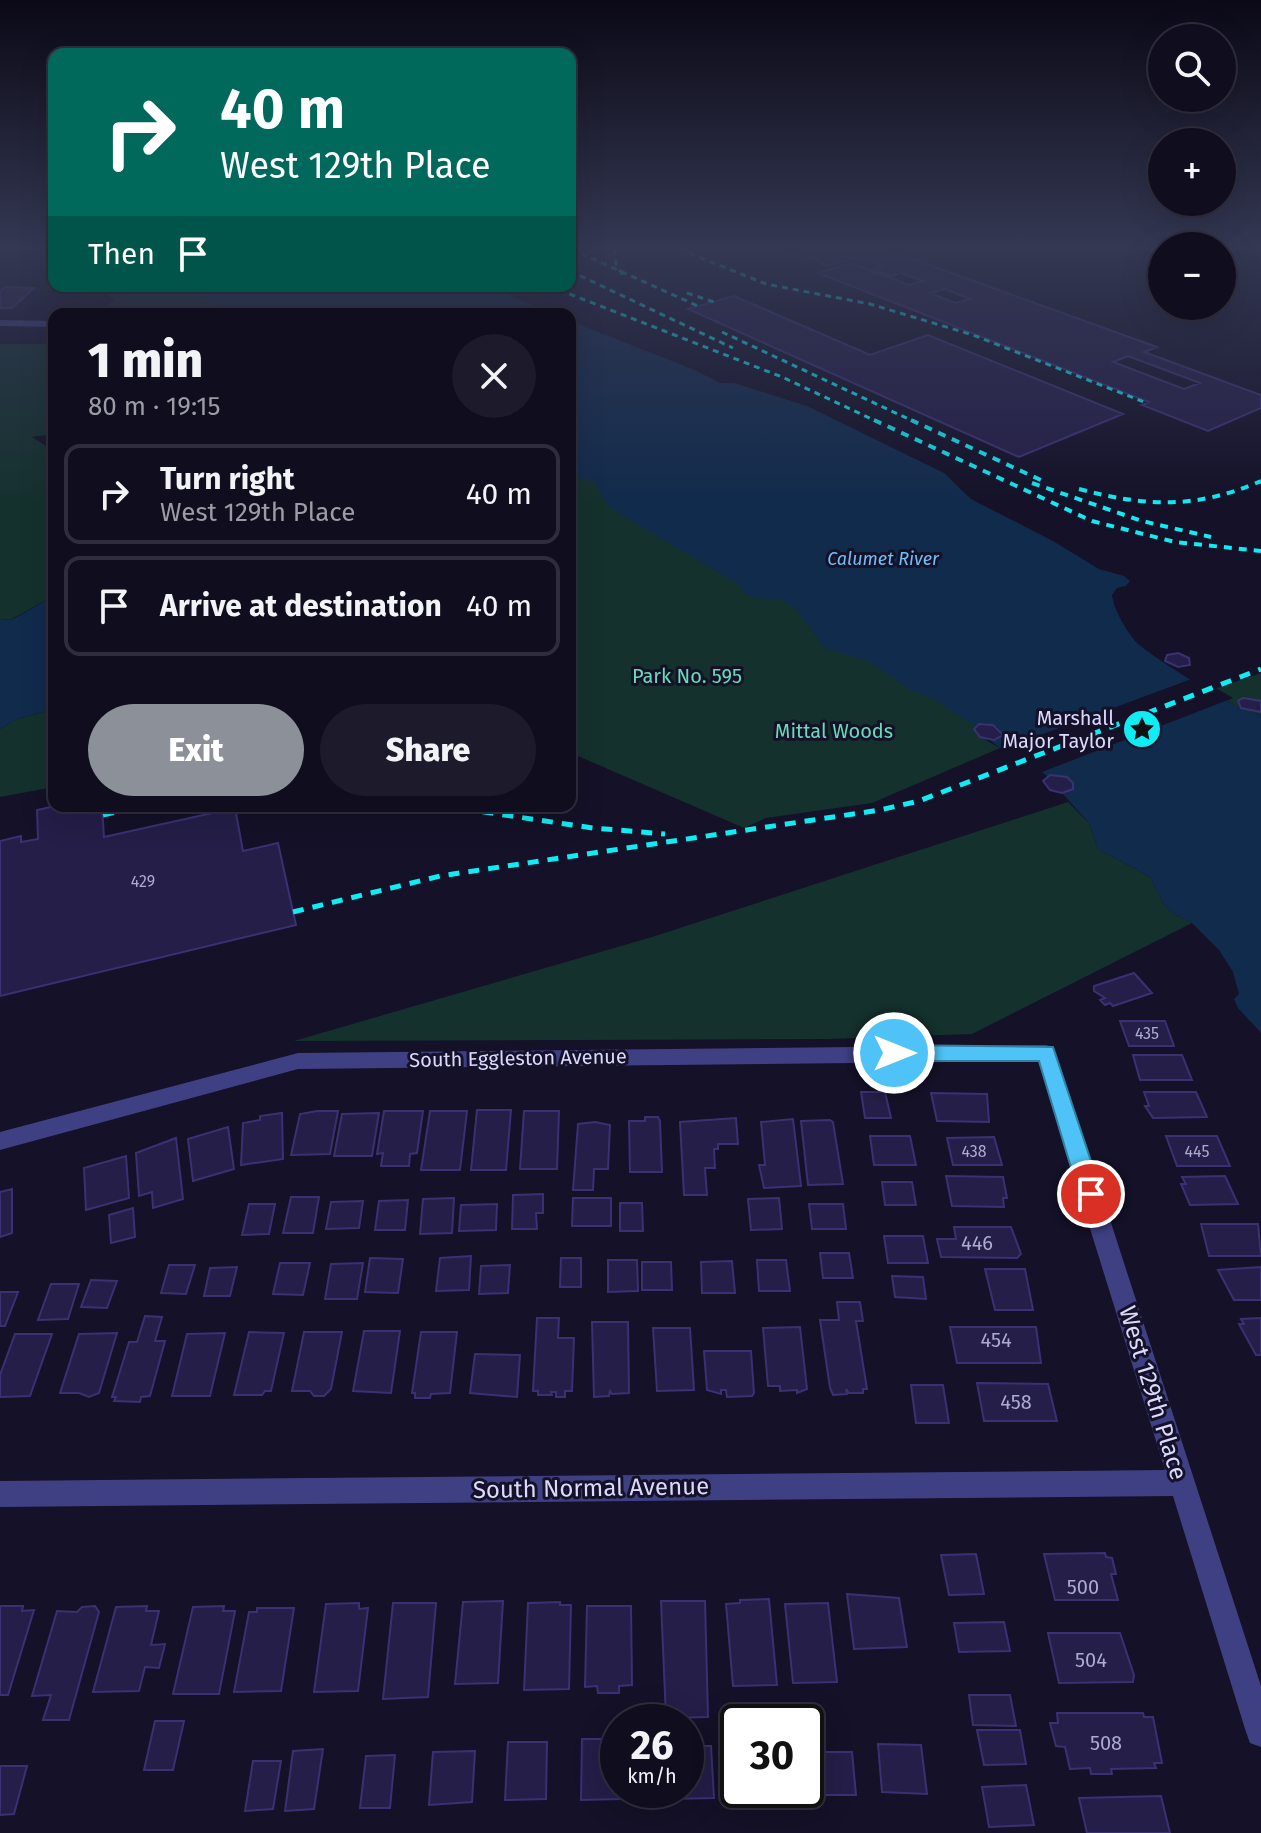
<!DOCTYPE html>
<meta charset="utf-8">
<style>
:root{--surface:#0f0d1e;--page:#1d1b2b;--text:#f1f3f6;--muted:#9b9ca4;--line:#2f2d3c;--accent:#8c9099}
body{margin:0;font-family:"Fira Sans",sans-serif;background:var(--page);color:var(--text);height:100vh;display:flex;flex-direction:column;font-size:30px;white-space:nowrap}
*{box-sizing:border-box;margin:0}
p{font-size:26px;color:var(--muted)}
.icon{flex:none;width:44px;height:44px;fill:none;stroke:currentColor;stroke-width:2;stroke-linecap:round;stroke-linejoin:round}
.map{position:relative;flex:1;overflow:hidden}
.details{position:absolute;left:48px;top:308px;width:528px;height:504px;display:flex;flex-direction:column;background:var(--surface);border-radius:16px;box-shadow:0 8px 32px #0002,0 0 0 2px var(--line)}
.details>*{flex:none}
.hud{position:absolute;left:48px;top:48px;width:528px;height:244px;border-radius:16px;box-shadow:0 8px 32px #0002,0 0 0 2px var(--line);background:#00695c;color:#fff;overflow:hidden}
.fabs{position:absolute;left:1148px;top:24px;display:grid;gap:16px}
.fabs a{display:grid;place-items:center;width:88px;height:88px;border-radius:50%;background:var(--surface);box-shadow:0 8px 32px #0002,0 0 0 2px var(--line);font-size:40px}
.speed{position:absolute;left:600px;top:1704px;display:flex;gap:16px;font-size:40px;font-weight:700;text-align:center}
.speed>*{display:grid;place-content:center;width:104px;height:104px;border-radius:50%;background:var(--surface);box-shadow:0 8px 32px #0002,0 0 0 2px var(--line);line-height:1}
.speed small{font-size:20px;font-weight:400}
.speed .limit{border:4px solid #111;border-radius:12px;background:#fff;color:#111}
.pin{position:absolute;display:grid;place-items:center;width:68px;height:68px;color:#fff;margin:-34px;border:4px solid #fff;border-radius:50%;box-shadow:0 2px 8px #0007}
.me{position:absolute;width:88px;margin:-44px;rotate:90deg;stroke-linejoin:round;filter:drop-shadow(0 0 6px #0008)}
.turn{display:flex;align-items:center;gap:28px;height:168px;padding:0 40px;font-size:36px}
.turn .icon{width:104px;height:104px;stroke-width:2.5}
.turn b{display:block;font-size:56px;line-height:68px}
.then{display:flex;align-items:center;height:76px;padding:0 40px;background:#0003;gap:16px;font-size:30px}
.round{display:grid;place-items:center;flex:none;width:84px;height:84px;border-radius:42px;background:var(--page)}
.summary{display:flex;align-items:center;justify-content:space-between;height:136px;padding:0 40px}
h1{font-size:48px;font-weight:800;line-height:60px}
.action{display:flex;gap:16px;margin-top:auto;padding:16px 40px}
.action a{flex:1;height:92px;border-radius:48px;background:var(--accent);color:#fff;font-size:32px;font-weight:800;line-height:92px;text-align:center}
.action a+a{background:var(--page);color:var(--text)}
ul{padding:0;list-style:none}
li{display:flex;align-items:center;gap:24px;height:100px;margin:0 16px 12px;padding:0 24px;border:4px solid var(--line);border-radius:16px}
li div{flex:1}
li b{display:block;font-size:30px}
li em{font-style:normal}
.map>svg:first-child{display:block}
.green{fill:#14312e}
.water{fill:#112b4c}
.pier{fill:#141128}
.building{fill:#241e48;stroke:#3a3173;stroke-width:2;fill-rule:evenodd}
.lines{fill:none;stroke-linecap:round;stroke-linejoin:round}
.minor{fill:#3f4084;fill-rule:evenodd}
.rail-far2{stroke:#0fecf4;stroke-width:3;stroke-dasharray:6 5;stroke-linecap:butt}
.rail-far1{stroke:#0fecf4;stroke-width:4;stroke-dasharray:8 7;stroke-linecap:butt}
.rail{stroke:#0fecf4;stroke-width:5;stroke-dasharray:11 9;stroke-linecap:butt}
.route{fill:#4fc3f7;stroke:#337fa1;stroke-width:2}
.labels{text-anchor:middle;stroke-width:6;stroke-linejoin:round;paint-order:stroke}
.number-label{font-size:16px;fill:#adabd0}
.far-water-label{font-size:18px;font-style:italic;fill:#6dc1f8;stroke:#141128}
.park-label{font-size:20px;fill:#68dbb7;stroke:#141128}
.poi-label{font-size:20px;fill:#dbdafd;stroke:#141128;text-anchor:end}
.street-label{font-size:20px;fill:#dbdafd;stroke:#141128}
.near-number-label{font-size:20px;fill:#adabd0}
.near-street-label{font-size:24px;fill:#dbdafd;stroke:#141128}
</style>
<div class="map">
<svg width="1261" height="1833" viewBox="0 0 1261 1833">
<rect width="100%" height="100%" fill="#141128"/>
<!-- green -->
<path class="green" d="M115,286c49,0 77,-5 117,28h-132l14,-15 -8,-6z
M0,344h54v90l-22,3 22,14v145l-42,23 -12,1z
M570,467l46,23 360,235 1,10 23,13 -128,55 -106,15 -22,10 -173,-75z
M1261,673v42l-18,-4 -32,-21z
M54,709v78l-54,10v-68l17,-10z
M1068,802l21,21 9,26 52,28 13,26 9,10 20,10 -220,111 -144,5 -534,2 358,-104z"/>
<!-- water -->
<path class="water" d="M181,286h310l59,28h-318c-17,-14 -34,-17 -51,-28z
M570,321l125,49 25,13h14l73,23 137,67 27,26 82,42 46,28 25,7 6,5 -4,5 -9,2 -5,7c2,15 15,38 26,49 16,14 105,71 123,71v318l-23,-25 -4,-9 5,-5 -6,-22 -14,-22 -27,-27 -20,-10 -9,-10 -13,-26 -52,-28 -9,-26 -27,-30 11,-4 -2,-9 -13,-5 -11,1 -32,-24 -15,-4 -10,-8 13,-5 -6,-8 -13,-4 -9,3 -43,-28 -20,-7 -45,-31 -42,-12 -29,-39 -14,-9 -28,-2 -11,-6 -2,-6 -121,-72 -13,-10 -12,-22 -25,-6z
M54,596v113l-37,10 -17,10v-109l13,-1z"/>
<!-- pier -->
<path class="pier" d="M1197,677l36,21 -196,76 -24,-18 -16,-5z"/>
<!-- building -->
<path class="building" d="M791,249h94l272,98 -13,5 117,43v13l-53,23 -66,-26 7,-3 -331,-129 33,-10 58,22 14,-4 -22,-8 -9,3 -19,-7 9,-3 -24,-9 -31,9 -15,-9 -8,3 -17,-7 9,-2zM945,289l25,10 -15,4 -25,-10zM1128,356l72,27 -16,6 -71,-27z
M5,287l29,1 -22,20h-12v-17z
M734,296l136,59 58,-20 195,79 -104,43 -331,-148z
M1178,653l11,5 1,7 -12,2 -13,-6 2,-6z
M1243,698l18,3v11l-20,-4 -3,-7z
M979,724l14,1 10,10 -9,5 -14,-3 -6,-8z
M1050,775l17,2 6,6v6l-11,4 -12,-3 -7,-9z
M55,806h47l2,31 131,-29 8,43 35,-8 18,82 -296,71v-155l21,-5v6l17,-3 -1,-29z
M1134,973l18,20 -39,13 -3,-3 -5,2 -5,-5 5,-2 -11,-7v-5z
M1120,1021h45l9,25h-45z
M1133,1055h49l10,25h-52z
M861,1092h24l6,26h-26z
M1144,1092h52l11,25 -54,1 -8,-12h4z
M931,1093l56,1 2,28 -52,-1z
M477,1110h34l-5,60h-35z
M317,1111h21l-8,43 -39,1 9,-41z
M384,1111h39l-6,42 -7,1 -1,12h-28l2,-13 -6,1z
M430,1111h37l-7,59h-39z
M524,1111h35l-2,58h-37z
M282,1113l1,46 -42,6 2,-42 17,-3v-4z
M379,1113l-7,43h-38l8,-42z
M645,1117h13l2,4 2,51h-32l-1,-51h16z
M736,1118l2,26h-20v5h-4l1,19h-10l2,27h-23l-4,-73z
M793,1119l8,67 -37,2 -5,-23h6l-4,-43z
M830,1120l3,2 10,62 -35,1 -7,-64z
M595,1122l15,3 -2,44h-14l-1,21h-20l5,-66z
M228,1127l6,42 -41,12 -5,-42z
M870,1136h40l6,29h-42z
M1166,1136h51l13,30h-53z
M994,1137l8,28h-49l-6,-27z
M176,1138l7,61 -30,9 -1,-16 -13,4 -3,-43z
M126,1156l3,42 -43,12 -2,-42z
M946,1176l57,1 4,21h-4l1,9 -52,-1z
M1225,1176l13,28 -48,1 -9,-21h5l-4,-7z
M882,1182h30l4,23h-31z
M12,1189v44l-12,4v-45z
M543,1194v19h-7l1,16h-25l1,-34z
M291,1197h28l-6,36h-30z
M454,1198l-2,35 -32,1 3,-35z
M573,1198h38v28h-39z
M779,1198l3,31 -31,1 -3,-31z
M408,1200l-3,30h-30l4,-29z
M363,1201l-4,27 -33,1 5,-27z
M620,1203h22l1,28h-23z
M249,1204h26l-6,30 -27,1z
M497,1204l-1,26 -37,1 2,-26z
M809,1204h34l3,25h-34z
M133,1208l2,29 -24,6 -2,-28z
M1201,1224h57l3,32h-52z
M954,1227h57l10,27 -4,4 -76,-1 -4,-18h19z
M884,1236h39l5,27h-40z
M820,1253h29l4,25h-30z
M471,1256l-2,34 -33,1 4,-33z
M370,1258l33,1 -5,34 -33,-1z
M561,1258h20v29h-21z
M608,1260h29l1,31 -30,1z
M757,1260h29l4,31h-31z
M732,1261l3,32h-33l-1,-31z
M642,1262h29l1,28h-30z
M280,1263h30l-7,32 -30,-1z
M363,1263l-6,36h-32l6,-35z
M169,1265h26l-9,29 -25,-1z
M510,1265l-2,28 -29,1 2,-28z
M237,1267l-7,29h-26l6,-28z
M1261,1267v33h-27l-16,-30z
M985,1269h40l8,41h-38z
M892,1276l31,1 3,22 -31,-2z
M91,1280l26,1 -10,27 -26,-1z
M51,1284h28l-11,35 -30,1z
M0,1292h18l-13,34h-5z
M837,1302h23l3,19h-7l11,68h-4v4h-14l-3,-4 1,5 -14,1 -3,-7 -10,-68h19z
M145,1316l17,1 -7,24h10l-15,55 -9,1 -1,5 -26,-1 2,-4h-4l17,-55h8z
M537,1318h22l-1,20h16l-2,53h-7v6h-9v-5h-5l1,3h-14v-4h-5z
M1261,1318v37h-5l-17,-31h5l-3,-5z
M592,1322h36l1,71 -17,1 -2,-3 -1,5 -15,1z
M800,1327l7,62 -10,4v-3l-17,1v-5h-12l-5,-58z
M950,1327h86l5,36h-84z
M653,1328h37l4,62 -37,1z
M364,1331h36l-9,62 -38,-2z
M249,1332l35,1 -13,58h-6l-3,4h-28z
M304,1332h38l-11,57 -7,7h-10l-4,-5h-18z
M421,1332h36l-7,61 -19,1 -1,4h-15v-5h-3z
M117,1333l-18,60 -10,4 -10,-4h-19l19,-59z
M225,1333l-15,63h-38l15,-62z
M15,1334h37l-22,62 -30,1v-22z
M704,1351h47l3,42 -2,3 -25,1 -1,-7h-5v4l-14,-4z
M475,1354l45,1 -3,42 -47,-4z
M977,1383l71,1 9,37h-73z
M911,1385h32l6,38h-33z
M1105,1553l1,4 6,1 4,16h-5l7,26h-63l-11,-46z
M976,1554l8,40 -35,1 -8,-40z
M847,1594l52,4 8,49 -53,2z
M769,1599l8,86 -44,1 -7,-82 14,-1v-3z
M503,1601l-5,82 -43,1 8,-82z
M661,1601h44l3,116 -42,1z
M560,1602v3h11l-2,84 -45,1 4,-87z
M359,1603v6l9,-1 -10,83 -44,1 12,-88z
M393,1603h43l-8,94 -45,2z
M828,1603l9,79 -44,1 -8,-79z
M0,1606h23l-1,5 12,-1 -26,85h-8z
M95,1606l4,6 -30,108h-26l8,-25 -19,1 25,-85 20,1 5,-5z
M147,1606l-1,5h13l-8,34 14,-1 -6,24 -14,-1 -6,24 -46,1 23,-85z
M224,1606l-1,5h12l-16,83h-46l20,-87z
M587,1606h44l1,79 -13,1v7h-21l-1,-7 -12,1z
M257,1608h37l-13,83 -47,1 15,-80h8z
M1004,1622l6,29 -51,1 -5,-29z
M1048,1633h72l14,42 -1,7 -74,1z
M969,1695h41l6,31 -43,-1z
M1057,1713h86l1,4h9l9,46h-8l2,5 -45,1 1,5h-21l-1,-6 -20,1 -5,-22 -9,-1 -6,-23h8z
M155,1721h29l-11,49h-29z
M977,1730h43l6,34 -42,1z
M582,1739h36l2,60 -39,1z
M733,1741h5v49h25v3l-29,-1z
M508,1742h39l-1,57 -41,1z
M878,1744l43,1 6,49 -45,-2z
M686,1746h25l3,52 -44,1v-9h16z
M323,1749l-9,60 -29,2 8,-60z
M475,1751l-3,51 -43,3 4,-53z
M820,1752h32l4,43h-33z
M395,1755l-5,53h-30l6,-52z
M253,1761h28l-8,48 -28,2z
M0,1766h27l-13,48 -14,1z
M1026,1785l8,40 -45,2 -7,-40z
M1161,1796l9,37h-83l-8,-35z"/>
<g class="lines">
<!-- minor -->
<path class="minor" d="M0,320l54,1v6l-54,-1z
M1046,1045l7,2 3,6 205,633v61l-11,-4 -4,-11 -73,-236 -1173,11v-26l1165,-11 -127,-409 -740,8 -298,81v-18l298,-79z"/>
<!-- rail-far2 -->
<path class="rail-far2" d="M571,249l127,57
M614,249l2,16 7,10
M679,249l87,35 104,20 103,31 171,67
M570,271l163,77
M549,286l233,91 96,45
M687,293l27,9
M722,332l193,90"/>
<!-- rail-far1 -->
<path class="rail-far1" d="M874,420l218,101 83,21 86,9
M911,420l134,62
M1032,483l110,38 69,16
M1079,489c68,18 117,20 182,-8"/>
<!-- rail -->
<path class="rail" d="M443,806l150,22 72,6
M103,815l41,-9
M293,912l147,-36 440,-66 39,-9 342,-132"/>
</g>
<!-- sky -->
<linearGradient id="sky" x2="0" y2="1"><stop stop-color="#0b0916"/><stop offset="0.49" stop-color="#343853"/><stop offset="1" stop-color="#343853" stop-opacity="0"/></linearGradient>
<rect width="1261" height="506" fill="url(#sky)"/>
<!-- route -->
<path class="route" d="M894,1045l159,2 49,147 -3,7 -8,3 -8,-3 -4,-7 -40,-133h-145l-7,-2 -3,-6 3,-6z"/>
<!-- icons -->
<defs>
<symbol id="sight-disc" viewBox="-11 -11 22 22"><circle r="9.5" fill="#0fecf4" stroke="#141128"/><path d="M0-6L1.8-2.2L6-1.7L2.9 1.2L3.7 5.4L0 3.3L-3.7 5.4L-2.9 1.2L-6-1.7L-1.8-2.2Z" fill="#111"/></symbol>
</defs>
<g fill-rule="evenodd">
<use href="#sight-disc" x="1120" y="707" width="44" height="44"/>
</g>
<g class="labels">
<!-- number labels -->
<g class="number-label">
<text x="143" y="887">429</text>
<text x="1147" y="1039">435</text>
<text x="974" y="1157">438</text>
<text x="1197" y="1157">445</text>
</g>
<!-- far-water labels -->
<g class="far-water-label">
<text x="883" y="565">Calumet River</text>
</g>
<!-- park labels -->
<g class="park-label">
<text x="687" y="683">Park No. 595</text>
<text x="834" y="738">Mittal Woods</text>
</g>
<!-- poi labels -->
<g class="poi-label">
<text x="1114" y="725">Marshall<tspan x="1114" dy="23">Major Taylor</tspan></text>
</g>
<!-- street labels -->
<g class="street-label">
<text transform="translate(518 1058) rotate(-1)" y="7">South Eggleston Avenue</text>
</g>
<!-- near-number labels -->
<g class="near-number-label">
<text x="977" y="1250">446</text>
<text x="996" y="1347">454</text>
<text x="1016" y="1409">458</text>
<text x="1083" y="1594">500</text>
<text x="1091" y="1667">504</text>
<text x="1106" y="1750">508</text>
</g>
<!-- near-street labels -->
<g class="near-street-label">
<text transform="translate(1153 1393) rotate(73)" y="8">West 129th Place</text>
<text transform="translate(591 1488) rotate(-1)" y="8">South Normal Avenue</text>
</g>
</g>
</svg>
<div class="fabs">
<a><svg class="icon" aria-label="search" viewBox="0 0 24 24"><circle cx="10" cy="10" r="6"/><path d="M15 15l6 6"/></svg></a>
<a>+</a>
<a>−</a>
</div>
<div class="speed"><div>26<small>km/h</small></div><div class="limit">30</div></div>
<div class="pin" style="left:1091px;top:1194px;background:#d93025"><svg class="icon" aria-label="arrive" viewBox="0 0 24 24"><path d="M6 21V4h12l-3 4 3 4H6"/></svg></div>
<svg class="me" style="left:894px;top:1053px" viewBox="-20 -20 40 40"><circle r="17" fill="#4fc3f7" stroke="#fff" stroke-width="3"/><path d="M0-11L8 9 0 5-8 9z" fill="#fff"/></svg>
<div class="hud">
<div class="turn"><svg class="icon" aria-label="right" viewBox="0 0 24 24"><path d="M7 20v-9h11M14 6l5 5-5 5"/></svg><div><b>40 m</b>West 129th Place</div></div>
<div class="then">Then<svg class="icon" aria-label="arrive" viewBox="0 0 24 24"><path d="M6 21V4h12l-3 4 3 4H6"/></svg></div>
</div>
<section class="details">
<div class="summary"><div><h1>1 min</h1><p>80 m · 19:15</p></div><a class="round"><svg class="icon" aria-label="close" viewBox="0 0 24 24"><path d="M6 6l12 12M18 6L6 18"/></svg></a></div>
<ul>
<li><svg class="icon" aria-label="right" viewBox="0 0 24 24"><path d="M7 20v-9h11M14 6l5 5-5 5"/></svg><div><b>Turn right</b><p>West 129th Place</p></div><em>40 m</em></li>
<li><svg class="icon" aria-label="arrive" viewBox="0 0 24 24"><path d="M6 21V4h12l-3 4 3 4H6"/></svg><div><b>Arrive at destination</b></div><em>40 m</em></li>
</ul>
<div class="action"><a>Exit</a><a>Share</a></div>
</section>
</div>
